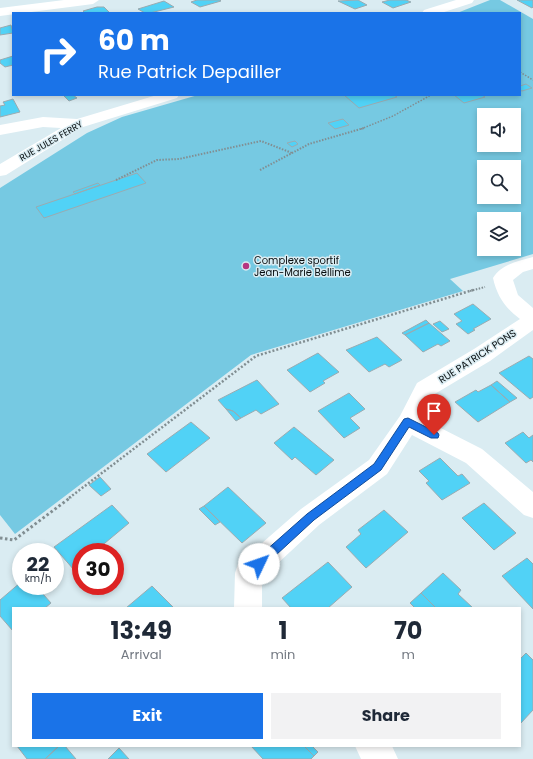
<!DOCTYPE html>
<style>
:root{--surface:#fff;--page:#f2f2f3;--text:#1f2937;--muted:#747a83;--accent:#1a73e8}
body{margin:0;font-family:Poppins,sans-serif;background:var(--page);color:var(--text);height:100vh;display:flex;flex-direction:column;font-size:15px;white-space:nowrap}
*{box-sizing:border-box;margin:0}
p{font-size:13px;color:var(--muted)}
.icon{flex:none;width:22px;height:22px;fill:none;stroke:currentColor;stroke-width:2;stroke-linecap:round;stroke-linejoin:round}
.map{position:relative;flex:1;overflow:hidden}
.details{position:absolute;left:12px;top:607px;width:509px;height:140px;display:flex;flex-direction:column;background:var(--surface);border-radius:0px;box-shadow:0 2px 6px #0003}
.details>*{flex:none}
.hud{position:absolute;left:12px;top:12px;width:509px;height:84px;border-radius:0px;box-shadow:0 2px 6px #0003;background:#1a73e8;color:#fff;overflow:hidden}
.buttons{position:absolute;left:477px;top:108px;display:grid;gap:8px}
.buttons a{display:grid;place-items:center;width:44px;height:44px;border-radius:0px;background:var(--surface);box-shadow:0 2px 6px #0003;font-size:20px}
.speed{position:absolute;left:12px;top:543px;display:flex;gap:8px;font-size:20px;font-weight:700;text-align:center}
.speed>*{display:grid;place-content:center;width:52px;height:52px;border-radius:50%;background:var(--surface);box-shadow:0 2px 6px #0003;line-height:1}
.speed small{font-size:10px;font-weight:400}
.speed .limit{border:6px solid #d22;background:#fff;color:#111}
.pin{position:absolute;display:grid;place-items:center;width:34px;height:34px;color:#fff;margin:-41px -17px;border-radius:50% 50% 50% 0;rotate:-45deg;box-shadow:0 0 4px #0007}
.pin .icon{rotate:45deg}
.me{position:absolute;width:44px;margin:-22px;rotate:48deg;stroke-linejoin:round;filter:drop-shadow(0 0 3px #0008)}
.turn{display:flex;align-items:center;gap:14px;height:84px;padding:0 20px;font-size:18px}
.turn .icon{width:52px;height:52px;stroke-width:2.5}
.turn b{display:block;font-size:28px;line-height:34px}
.eta{display:flex;justify-content:space-evenly;align-items:center;height:68px;text-align:center}
.eta b{font-size:24px;font-weight:700;line-height:28px}
.cta{display:flex;gap:8px;margin-top:auto;padding:8px 20px}
.cta a{flex:1;height:46px;border-radius:0px;background:var(--accent);color:#fff;font-size:16px;font-weight:700;line-height:46px;text-align:center}
.cta a+a{background:var(--page);color:var(--text)}
.map>svg:first-child{display:block}
.green{fill:#76c9e2;fill-rule:evenodd}
.building{fill:#51d2f6;stroke:#9aabb1}
.lines{fill:none;stroke-linecap:round;stroke-linejoin:round}
.path-far3{stroke:#818e92;stroke-width:1.5;stroke-dasharray:1.5 1.5;stroke-linecap:butt}
.path-far2{stroke:#818e92;stroke-width:2;stroke-dasharray:1.5 1.5;stroke-linecap:butt}
.path-far1{stroke:#818e92;stroke-width:2.5;stroke-dasharray:2 2;stroke-linecap:butt}
.path{stroke:#818e92;stroke-width:3;stroke-dasharray:2.5 2.5;stroke-linecap:butt}
.minor{fill:#fff;fill-rule:evenodd}
.route{fill:#1a73e8;stroke:#114b97}
.poi-dot{fill:#b53581;stroke:#daecf2;stroke-width:1.5}
.labels{text-anchor:middle;stroke-width:3;stroke-linejoin:round;paint-order:stroke}
.far-street-label{font-size:9px;fill:#070d0f;stroke:#daecf2}
.poi-label{font-size:10px;fill:#070d0f;stroke:#daecf2;text-anchor:start}
.street-label{font-size:10px;fill:#070d0f;stroke:#daecf2}
</style>
<div class="map">
<svg width="533" height="759" viewBox="0 0 533 759">
<rect width="100%" height="100%" fill="#daecf2"/>
<!-- green -->
<path class="green" d="M490,0h10l33,19v235l-83,25 13,12 -212,64 -236,179 -15,-19v-327l87,-55 35,-16 76,-22h322v-82h-63zM484,115h30v30h-30zM484,167h30v30h-30zM484,219h30v30h-30z"/>
<!-- building -->
<path class="building" d="M197,0h23l1,1 -21,6 -9,-5z
M358,0l9,5 -12,4 -17,-8z
M390,0h16l5,2 -18,6 -11,-6z
M517,0h16v7l-1,1z
M164,1l10,6 -24,6h-5l-7,-4z
M97,7h7l6,6h-25l-2,-2z
M11,25l2,8 -13,2v-7z
M13,56v9l-8,2 -5,-4v-3z
M526,84l6,4 -10,3 -2,-1v-4z
M63,95h10l4,3 -8,3z
M344,95h50l3,2 -38,11z
M454,95h28l3,2 -21,6z
M13,99l7,13 -20,5v-11l5,-1 -2,-3z
M343,119l6,6 -14,4 -7,-6z
M295,141l3,3 -6,3 -5,-4z
M137,173l9,10 -102,35 -8,-11z
M98,183l2,2 -25,9 -2,-2z
M473,304l18,15 -18,10 2,1 -7,4 -12,-10 6,-3 -8,-7z
M426,320l3,3 -24,12 -3,-2z
M440,321l9,8 -7,3 -9,-8z
M429,323l21,18 -9,5 -3,-2 -15,8 -18,-17z
M377,337l25,23 -13,7 -4,-3 -16,8 -23,-22z
M318,353l21,19 -16,9 2,2 -15,9 -23,-22z
M529,356l4,3v38l-3,2 -31,-26z
M257,380l22,24 -18,10 -5,-4 -15,8 -8,-7 -7,-2 -8,-9z
M497,381l20,17 -7,4 -19,-17z
M491,385l19,17 -32,20 -23,-20 21,-12 2,2z
M349,393l16,16 -15,9 10,10 -16,10 -26,-27z
M226,409l7,2 8,7 -5,3z
M191,422l19,16 -44,34 -19,-18z
M294,427l40,33 -18,15 -21,-18 -3,3 -18,-17z
M523,432l6,6 4,-3v27l-2,-2 -5,3 -21,-20z
M440,458l18,18 4,-2 8,9 -28,17 -16,-17 3,-2 -10,-10z
M100,477l11,12 -10,7 -12,-11z
M228,487l38,36 -24,20 -38,-37z
M484,503l32,30 -22,17 -32,-32z
M112,505l17,18 -30,25 3,4h-21v26l-27,-31z
M204,506l16,16 -5,3 -16,-16z
M384,510l24,22 -42,36 -20,-21 15,-13 -3,-4z
M527,558l6,6v45l-31,-33z
M328,562l24,25 -24,21h-37l-9,-10z
M443,573l18,17 -3,4 15,14h-37l-15,-15z
M21,582v4h15l15,17 -6,5h-32v23l-13,-15v-16z
M152,586l22,22h-48z
M421,593l15,15h-21l-5,-5z
M526,653l7,7v50l-13,14v-65z
M17,746h42l-14,13h-18z
M59,746h6l11,13h-31z
M251,746h53l10,10 -3,3h-48z
M304,746h8l6,6 -4,4z
M119,748l10,11h-21z"/>
<g class="lines">
<!-- path-far3 -->
<path class="path-far3" d="M520,72l13,8
M361,129l32,-13 38,-21"/>
<!-- path-far2 -->
<path class="path-far2" d="M260,170l49,-26 55,-16
M116,180l41,-20 22,-1 82,-18 31,12
M470,291l15,-4"/>
<!-- path-far1 -->
<path class="path-far1" d="M69,498l187,-142 217,-66"/>
<!-- path -->
<path class="path" d="M0,538l14,2 57,-43"/>
<!-- minor -->
<path class="minor" d="M64,0h35l-6,4 -93,12v-8z
M456,0h18l-2,3 -31,10h-19l2,-3z
M157,95h22l-2,3 -94,29 -77,48 -6,1v-12l61,-36 -18,-1 -43,8v-10l43,-8 34,2z
M533,257v12l-10,3 -10,8 5,15 15,13v22l-43,31 -57,34 -12,23 61,31 51,43v26l-9,-3 -58,-52 -54,-28 -25,39 -68,51 -57,53v30h-28l1,-35 3,-9 63,-55 68,-49 31,-44 17,-33 57,-34 46,-30c-15,-11 -23,-23 -27,-41 9,-14 25,-17 40,-21z
M355,746h37l6,13h-37z"/>
</g>
<!-- route -->
<path class="route" d="M408,418l30,15 1,2 -1,3h-7l-22,-11 -28,43 -67,50 -51,47 -4,2 -4,-2 -2,-3 2,-4 52,-46 67,-50 30,-45z"/>
<!-- markers -->
<circle class="poi-dot" cx="246" cy="266" r="4"/>
<g class="labels">
<!-- far-street labels -->
<g class="far-street-label">
<text transform="translate(51 141) rotate(-30)" y="3">RUE JULES FERRY</text>
</g>
<!-- poi labels -->
<g class="poi-label">
<text x="254" y="264">Complexe sportif<tspan x="254" dy="12">Jean-Marie Bellime</tspan></text>
</g>
<!-- street labels -->
<g class="street-label">
<text transform="translate(477 356) rotate(-33)" y="4">RUE PATRICK PONS</text>
</g>
</g>
</svg>
<div class="buttons">
<a><svg class="icon" aria-label="sound" viewBox="0 0 24 24"><path d="M4 9h4l5-4v14l-5-4H4zM17 9q2 3 0 6"/></svg></a>
<a><svg class="icon" aria-label="search" viewBox="0 0 24 24"><circle cx="10" cy="10" r="6"/><path d="M15 15l6 6"/></svg></a>
<a><svg class="icon" aria-label="layers" viewBox="0 0 24 24"><path d="M12 4l9 5-9 5-9-5zM3 14l9 5 9-5"/></svg></a>
</div>
<div class="speed"><div>22<small>km/h</small></div><div class="limit">30</div></div>
<div class="pin" style="left:434px;top:435px;background:#d93025"><svg class="icon" aria-label="arrive" viewBox="0 0 24 24"><path d="M6 21V4h12l-3 4 3 4H6"/></svg></div>
<svg class="me" style="left:259px;top:564px" viewBox="-20 -20 40 40"><circle r="19" fill="#fff"/><path d="M0-13L10 11 0 6-10 11z" fill="#1a73e8"/></svg>
<div class="hud">
<div class="turn"><svg class="icon" aria-label="right" viewBox="0 0 24 24"><path d="M7 20v-9h11M14 6l5 5-5 5"/></svg><div><b>60 m</b>Rue Patrick Depailler</div></div>
</div>
<section class="details">
<div class="eta">
<div><b>13:49</b><p>Arrival</p></div>
<div><b>1</b><p>min</p></div>
<div><b>70</b><p>m</p></div>
</div>
<div class="cta"><a>Exit</a><a>Share</a></div>
</section>
</div>
